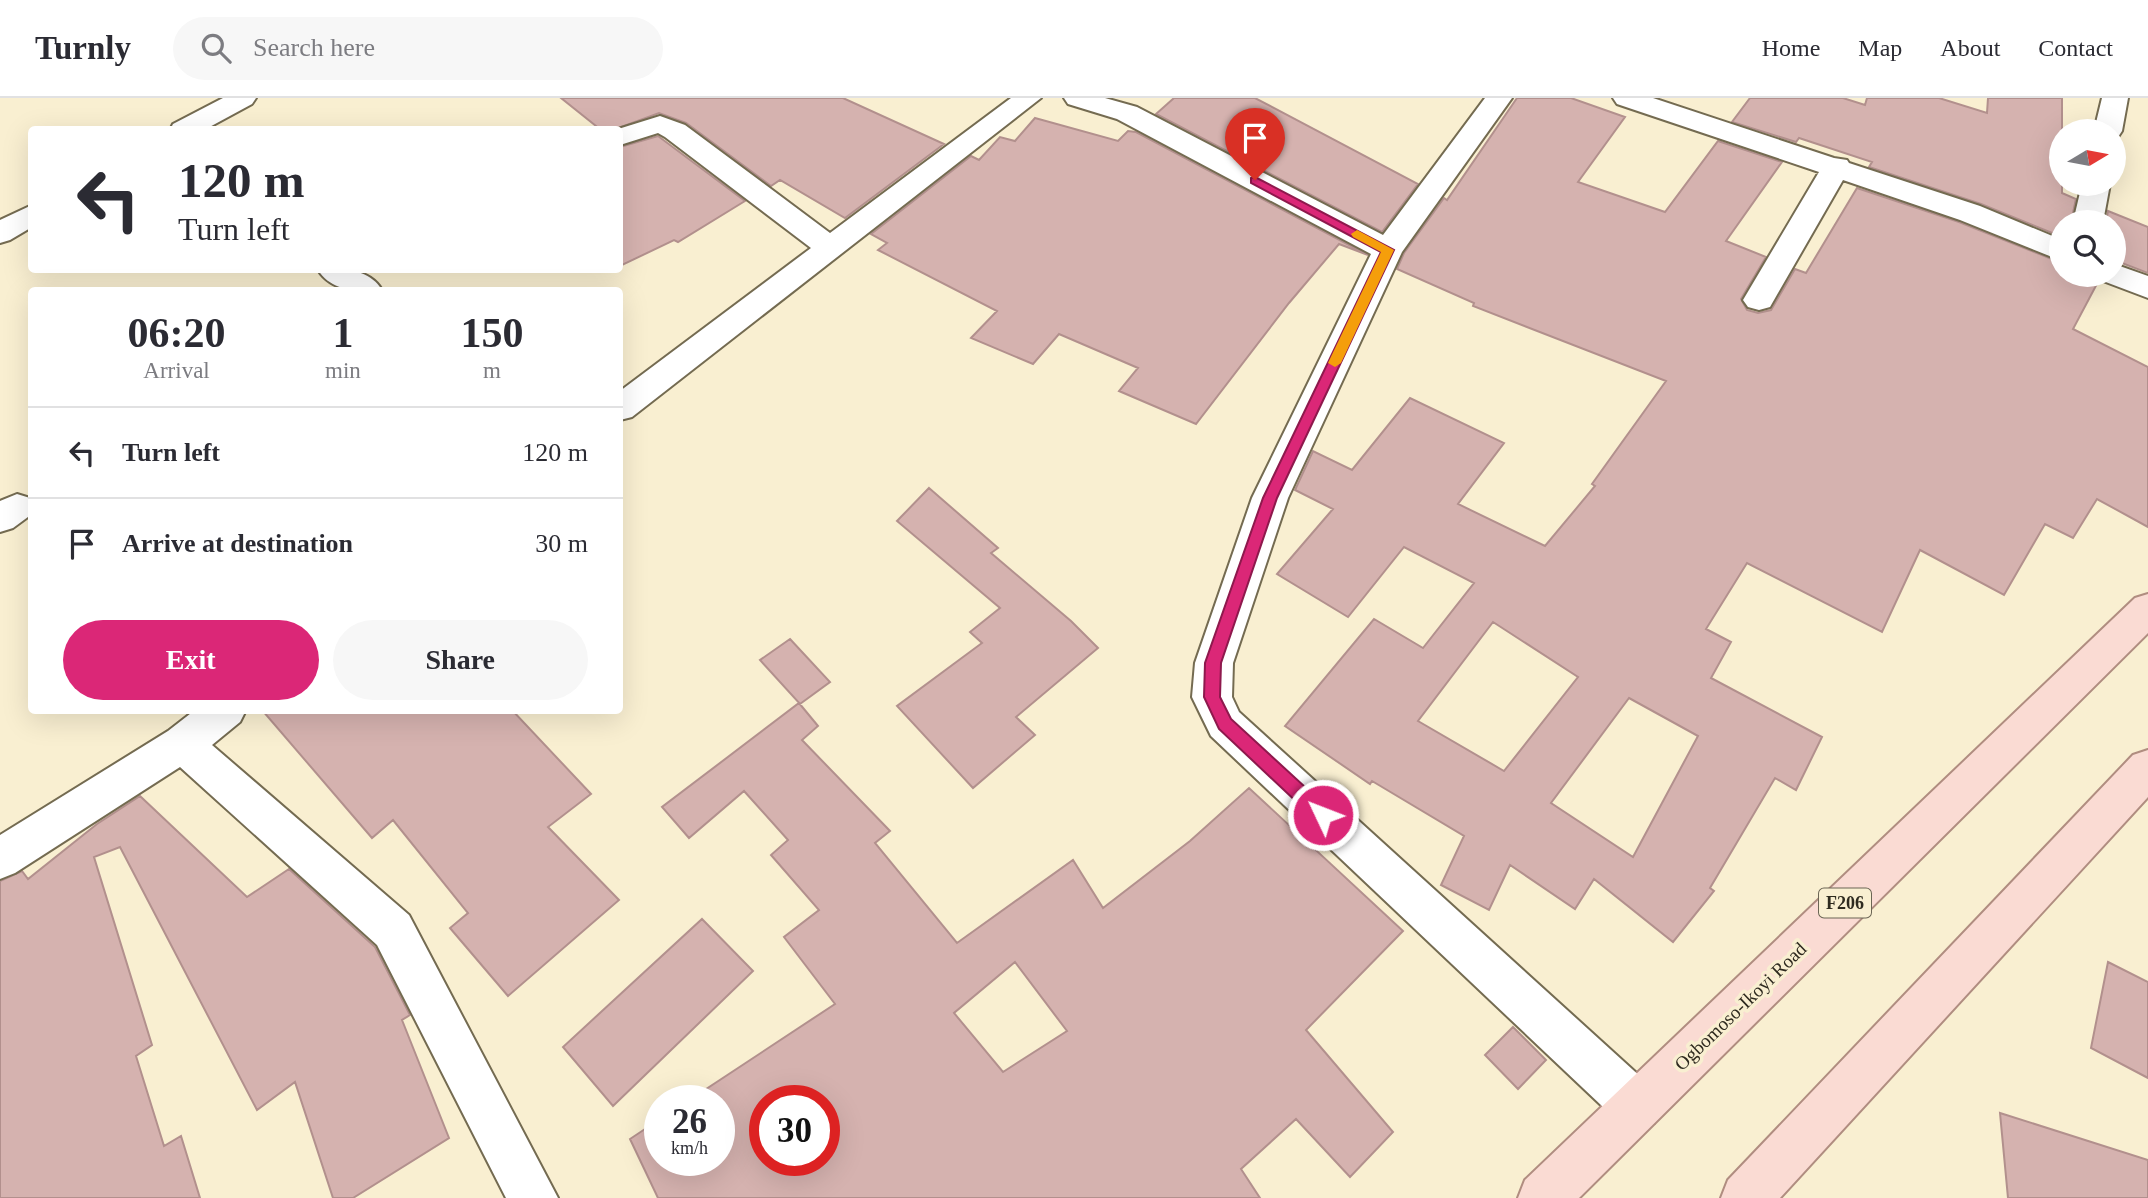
<!DOCTYPE html>
<style>
:root{--surface:#fff;--page:#f7f7f7;--text:#2b2b33;--muted:#7c7c81;--line:#e1e1e2;--accent:#db2777}
body{margin:0;font-family:Georgia,serif;background:var(--page);color:var(--text);height:100vh;display:flex;flex-direction:column;font-size:26px;white-space:nowrap}
*{box-sizing:border-box;margin:0}
p{font-size:23px;color:var(--muted)}
.icon{flex:none;width:38px;height:38px;fill:none;stroke:currentColor;stroke-width:2;stroke-linecap:round;stroke-linejoin:round}
.map{position:relative;flex:1;overflow:hidden}
.panel{position:absolute;left:28px;top:189px;width:595px;height:427px;display:flex;flex-direction:column;background:var(--surface);border-radius:7px;box-shadow:0 7px 28px #0002}
.panel>*{flex:none}
.banner{position:absolute;left:28px;top:28px;width:595px;height:147px;border-radius:7px;box-shadow:0 7px 28px #0002;background:#fff;color:var(--text);overflow:hidden}
.needle{width:46px;rotate:80deg}
.fabs{position:absolute;left:2049px;top:21px;display:grid;gap:14px}
.fabs a{display:grid;place-items:center;width:77px;height:77px;border-radius:50%;background:var(--surface);box-shadow:0 7px 28px #0002;font-size:35px}
.speed{position:absolute;left:644px;top:987px;display:flex;gap:14px;font-size:35px;font-weight:700;text-align:center}
.speed>*{display:grid;place-content:center;width:91px;height:91px;border-radius:50%;background:var(--surface);box-shadow:0 7px 28px #0002;line-height:1}
.speed small{font-size:18px;font-weight:400}
.speed .limit{border:10px solid #d22;background:#fff;color:#111}
.pin{position:absolute;display:grid;place-items:center;width:60px;height:60px;color:#fff;margin:-72px -30px;border-radius:50% 50% 50% 0;rotate:-45deg;box-shadow:0 0 7px #0007}
.pin .icon{rotate:45deg}
.me{position:absolute;width:77px;margin:-38px;rotate:313deg;stroke-linejoin:round;filter:drop-shadow(0 0 5px #0008)}
.turn{display:flex;align-items:center;gap:24px;height:147px;padding:0 35px;font-size:32px}
.turn .icon{width:91px;height:91px;stroke-width:2.5}
.turn b{display:block;font-size:49px;line-height:60px}
.eta{display:flex;justify-content:space-evenly;align-items:center;height:119px;text-align:center}
.eta b{font-size:42px;font-weight:800;line-height:49px}
.action{display:flex;gap:14px;margin-top:auto;padding:14px 35px}
.action a{flex:1;height:80px;border-radius:42px;background:var(--accent);color:#fff;font-size:28px;font-weight:800;line-height:80px;text-align:center}
.action a+a{background:var(--page);color:var(--text)}
ul{padding:0;list-style:none}
li{display:flex;align-items:center;gap:21px;height:91px;padding:0 35px;border-top:2px solid var(--line)}
li div{flex:1}
li b{display:block;font-size:26px}
li em{font-style:normal}
header{display:flex;align-items:center;gap:42px;box-sizing:border-box;height:98px;padding:0 35px;background:var(--surface);border-bottom:2px solid var(--line)}
header strong{font-size:33px}
nav{display:flex;gap:38px;margin-inline-start:auto;font-size:24px}
.search{width:490px;height:63px;background:var(--page);display:flex;align-items:center;gap:18px;box-sizing:border-box;padding:0 24px;border-radius:38px;color:var(--muted);font-size:26px}
.map>svg:first-child{display:block}
.building{fill:#d5b2af;stroke:#b2908d;stroke-width:2;fill-rule:evenodd}
.lines{fill:none;stroke-linecap:round;stroke-linejoin:round}
.minor-casing{stroke:#746b51;stroke-width:4}
.primary-casing{stroke:#b08d80;stroke-width:4}
.minor{fill:#fff;fill-rule:evenodd}
.primary{fill:#fadbd3;fill-rule:evenodd}
.route{fill:#db2777;stroke:#8e194d;stroke-width:2}
.slow{fill:#f59e0b}
.labels{text-anchor:middle;stroke-width:7;stroke-linejoin:round;paint-order:stroke}
.shield{fill:#f9efd1;stroke:#6b6554;stroke-width:2}
.shield-label{font-size:18px;font-weight:bold;fill:#2e2a1f}
.street-label{font-size:19px;fill:#2e2a1f;stroke:#f9efd1}
</style>
<header>
<strong>Turnly</strong>
<div class="search"><svg class="icon" aria-label="search" viewBox="0 0 24 24"><circle cx="10" cy="10" r="6"/><path d="M15 15l6 6"/></svg>Search here</div>
<nav><a>Home</a><a>Map</a><a>About</a><a>Contact</a></nav>
</header>
<div class="map">
<svg width="2148" height="1100" viewBox="0 0 2148 1100">
<rect width="100%" height="100%" fill="#f9efd1"/>
<!-- building -->
<path class="building" d="M561,0h282l101,46 -99,74 -65,-38 -9,6 -85,-63 -27,-10 -46,17h-12z
M1174,0h81l163,86 -36,48 -226,-118z
M1517,0h54l54,19 -47,65 87,30 53,-71 64,21 -56,79 40,16 -25,42 6,11 11,3 13,-3 24,-41 11,4 51,-85 102,34 103,41v12h34l3,5 -26,49 75,38v160l-51,-28 -24,39 -28,-14 -41,71 -84,-45 -38,82 -135,-69 -41,66 25,13 -20,36 111,59 -26,53 -21,-12 -65,110 4,3 -41,51 -79,-63 -19,30 -65,-44 -21,45 -48,-25 23,-49 -92,-55 -2,3 -85,-58 89,-107 49,29 51,-65 -70,-36 -56,70 -71,-43 56,-65 -38,-19 18,-39 39,19 58,-72 94,45 -46,61 87,42 50,-60 -3,-2 74,-103 -193,-75 1,-3 -77,-34 7,-16 40,-55 3,2zM1493,524l85,55 -74,94 -86,-50zM1629,600l69,38 -65,121 -82,-54z
M1750,0h93l22,7 2,-7h72l48,15 1,-15h74v95l14,6 -5,23h-9v15l-81,-33 -112,-37 3,-5 -73,-24 -3,4 -64,-20z
M1035,20l83,23 10,-10 8,1 232,123 -29,-11 -50,59 -93,121 -77,-33 19,-23 -79,-34 -26,30 -62,-26 26,-27 -119,-61 9,-7 -16,-9 100,-78 8,4 21,-23 15,4z
M658,38l87,65 -67,41 -4,-2 -54,26v-119z
M2108,113l40,16v46l-34,-13v-38h-8z
M929,390l69,60 -7,5 80,68 27,27 -82,69 19,18 -62,53 -76,-82 85,-63 -12,-11 30,-24 -103,-87z
M790,541l40,43 -30,22 -40,-44z
M799,605l19,23 -16,14 88,91 -15,12 82,100 116,-83 30,48 87,-67 59,-53 154,143 -97,99 87,102 -43,45 -54,-58 -55,50 19,29h-602l-28,-59 30,-20v41h59v-59h-31l147,-97 -51,-67 35,-27 -48,-55 17,-15 -44,-49 -55,47 -27,-31zM1015,864l52,69 -64,41 -49,-59zM765,1003h59v59h-59z
M262,612h250l79,84 -43,33 71,73 -111,96 -58,-68 18,-15 -75,-93 -21,18z
M140,698l107,101 42,-28 86,78 35,68 -8,5 47,118 -96,60h-20l-38,-116 -38,28 -137,-263 -26,10 58,188 -16,11 28,90 17,-10 19,62h-200v-317l22,-10 6,8 69,-55z
M702,821l51,52 -140,135 -50,-59z
M2108,864l40,20v96l-57,-30z
M1513,929l33,33 -28,29 -33,-34z
M2000,1015l148,47v38h-140z"/>
<g class="lines">
<defs>
<path id="minor" d="M223,0h33l-4,6 -48,26h-34l3,-6z
M1011,0h30l-409,319 -12,3v-29l191,-143 -146,-111 -7,-4 -38,12v-15h-5l45,-14 25,9 145,108z
M1064,0h41l32,9 246,128 102,-137h27l-110,154 -114,246 -55,165 -1,34 7,15 415,377 7,17 -7,17 -17,7 -17,-7 -409,-387 -19,-39 3,-34 57,-165 119,-244 -254,-135 -49,-15z
M1613,0h40l181,60 13,2 2,3 131,43 82,34v21l-102,-41 -117,-40 -73,127 -11,3 -11,-3 -5,-7 76,-128 -202,-68z
M2102,0h26l-6,33 -4,6 -4,1v-7h-20z
M2082,86h28l-7,38h-30z
M32,107v22l-22,13 -10,3v-23z
M2114,166l34,12v22l-45,-17 -4,-6h15z
M318,172c23,-2 51,-2 64,20 -23,2 -50,2 -64,-20z
M17,396l13,4 2,16 -19,14 -13,4v-31z
M195,612h51l-6,12 -28,23 197,170 149,283h-52l-129,-253 -197,-178 -165,106 -15,6v-44l168,-104z"/>
<path id="primary" d="M2148,496v39l-569,565h-61l7,-18 610,-582z
M2148,652v47l-368,401h-59l7,-18 405,-425z"/>
</defs>
<!-- minor casing -->
<use href="#minor" class="minor-casing"/>
<!-- primary casing -->
<use href="#primary" class="primary-casing"/>
<!-- minor -->
<use href="#minor" class="minor"/>
<!-- primary -->
<use href="#primary" class="primary"/>
</g>
<!-- route -->
<path class="route" d="M1255,79l139,73 -117,248 -56,165 -1,34 11,22 98,90 3,6 -3,6 -6,2 -6,-2 -98,-92 -15,-32 1,-34 58,-165 118,-246 -130,-69v-5z"/>
<!-- slow -->
<path class="slow" d="M1357,132l37,20 -53,113 -6,4 -7,-4 53,-111 -28,-15 -2,-3z"/>
<g class="labels">
<!-- shield labels -->
<rect class="shield" x="1819" y="790.5" width="52" height="29" rx="5"/>
<g class="shield-label">
<text x="1845" y="811">F206</text>
</g>
<!-- street labels -->
<g class="street-label">
<text transform="translate(1740 908) rotate(-44)" y="7">Ogbomoso-Ikoyi Road</text>
</g>
</g>
</svg>
<div class="fabs">
<a><svg class="needle" viewBox="-14 -14 28 28"><path d="M0-13l5 13h-10z" fill="#e53935"/><path d="M0 13l5-13h-10z" fill="#7c7c81"/></svg></a>
<a><svg class="icon" aria-label="search" viewBox="0 0 24 24"><circle cx="10" cy="10" r="6"/><path d="M15 15l6 6"/></svg></a>
</div>
<div class="speed"><div>26<small>km/h</small></div><div class="limit">30</div></div>
<div class="pin" style="left:1255px;top:82px;background:#d93025"><svg class="icon" aria-label="arrive" viewBox="0 0 24 24"><path d="M6 21V4h12l-3 4 3 4H6"/></svg></div>
<svg class="me" style="left:1323px;top:717px" viewBox="-20 -20 40 40"><circle r="17" fill="#db2777" stroke="#fff" stroke-width="3"/><path d="M0-11L8 9 0 5-8 9z" fill="#fff"/></svg>
<div class="banner">
<div class="turn"><svg class="icon" aria-label="left" viewBox="0 0 24 24"><path d="M17 20v-9H6M10 6l-5 5 5 5"/></svg><div><b>120 m</b>Turn left</div></div>
</div>
<section class="panel">
<div class="eta">
<div><b>06:20</b><p>Arrival</p></div>
<div><b>1</b><p>min</p></div>
<div><b>150</b><p>m</p></div>
</div>
<ul>
<li><svg class="icon" aria-label="left" viewBox="0 0 24 24"><path d="M17 20v-9H6M10 6l-5 5 5 5"/></svg><div><b>Turn left</b></div><em>120 m</em></li>
<li><svg class="icon" aria-label="arrive" viewBox="0 0 24 24"><path d="M6 21V4h12l-3 4 3 4H6"/></svg><div><b>Arrive at destination</b></div><em>30 m</em></li>
</ul>
<div class="action"><a>Exit</a><a>Share</a></div>
</section>
</div>
